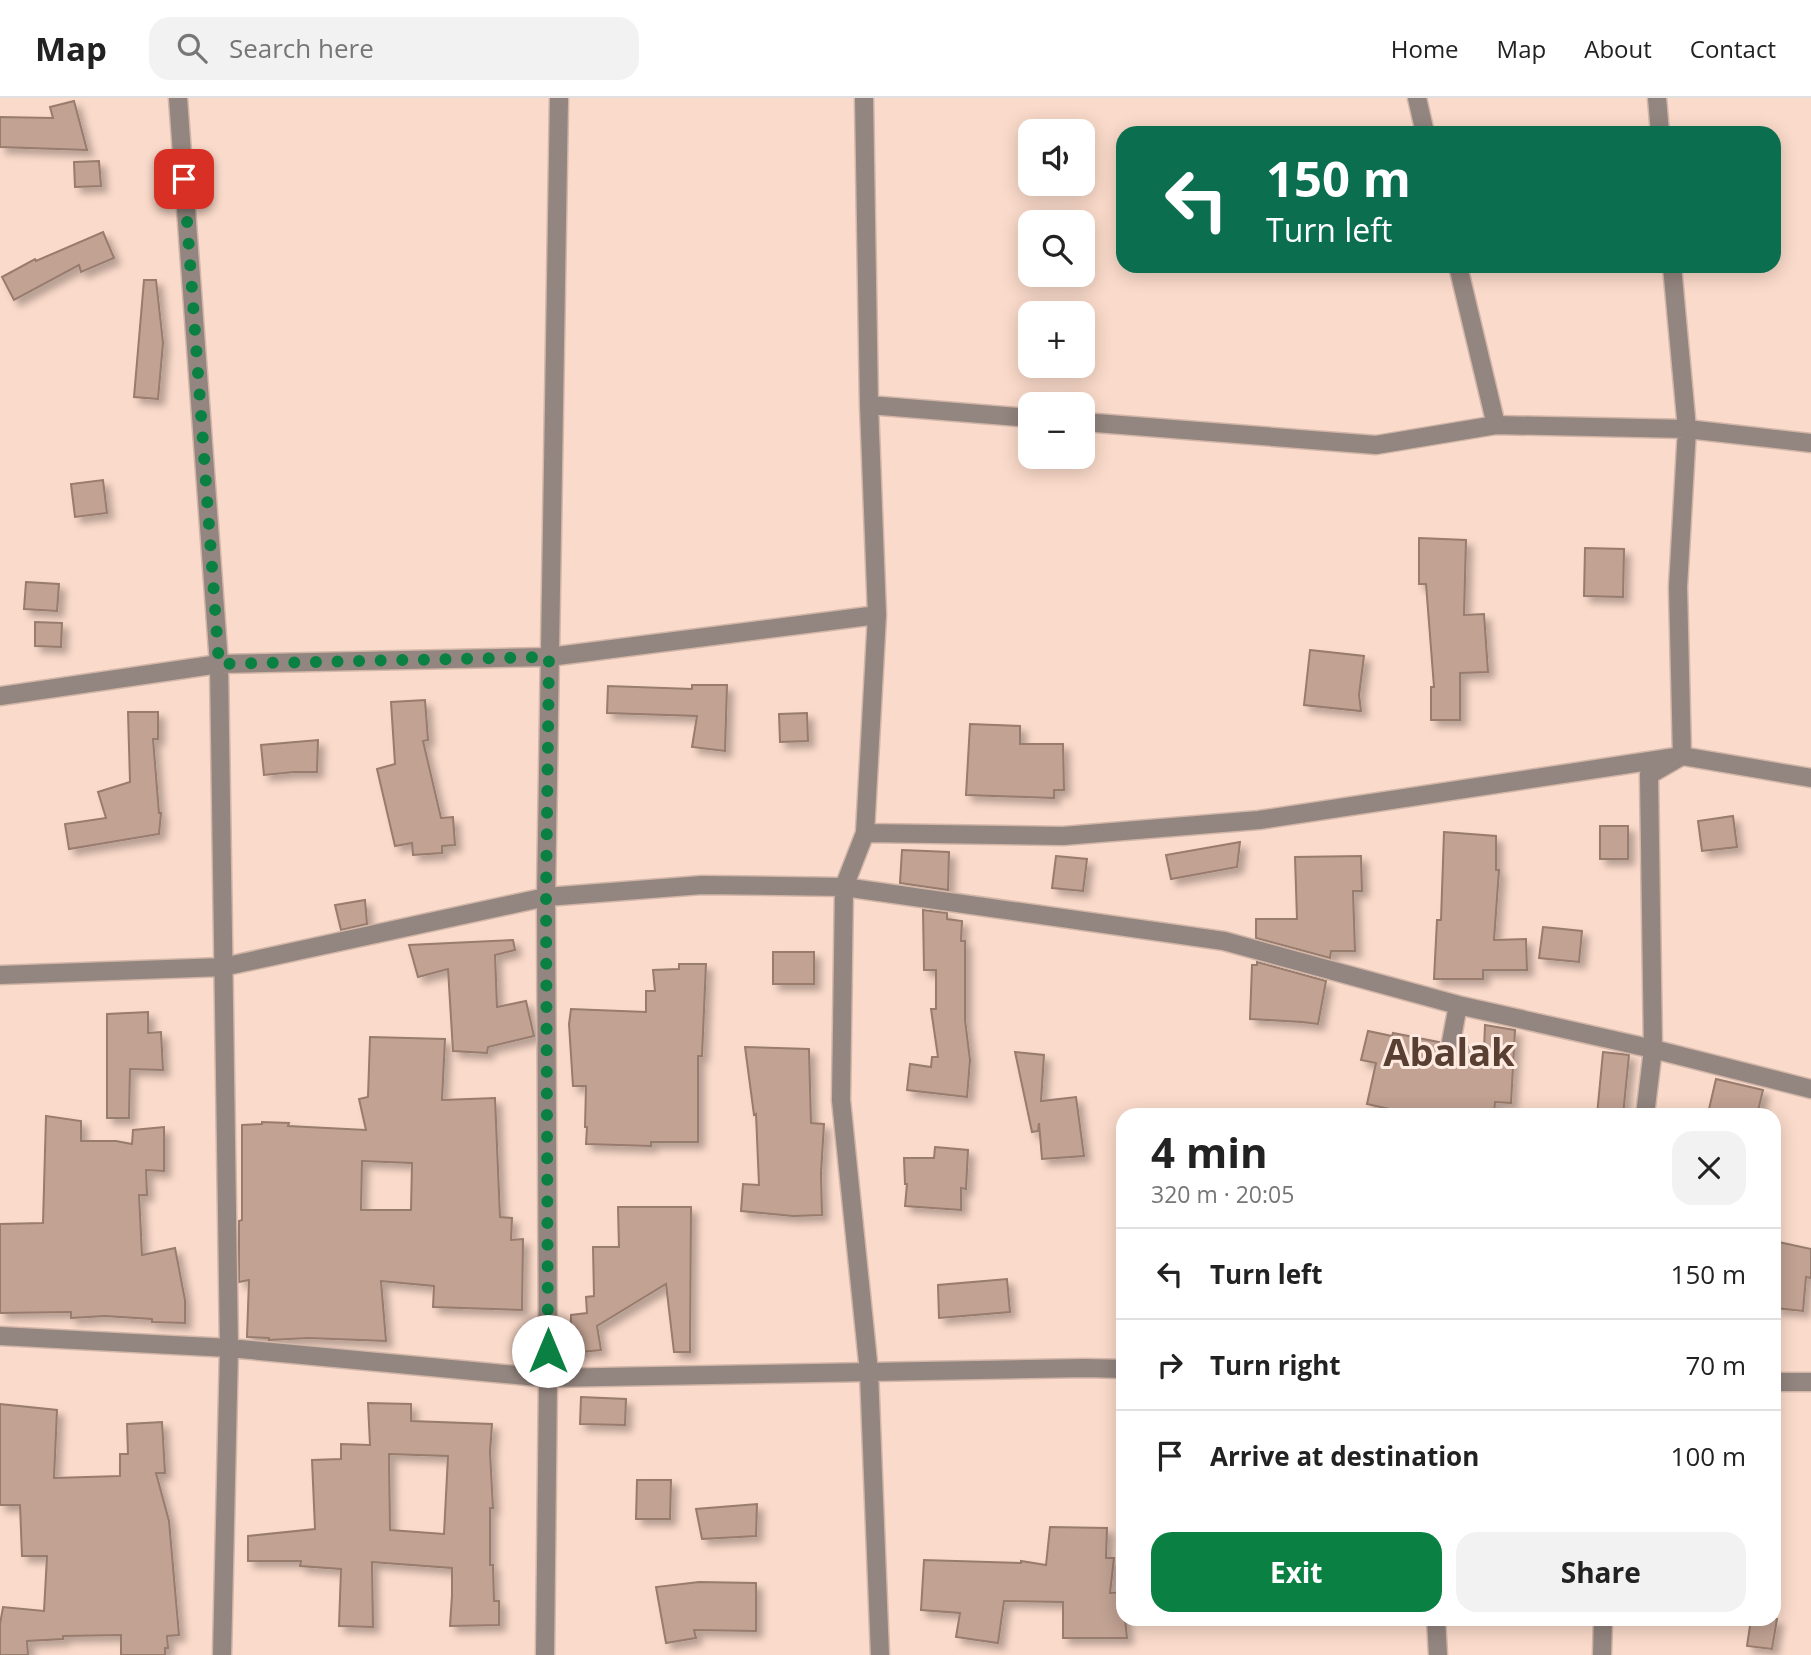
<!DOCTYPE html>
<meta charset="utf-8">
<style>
:root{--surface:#fff;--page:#f2f2f2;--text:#222;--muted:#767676;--line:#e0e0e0;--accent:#0b8043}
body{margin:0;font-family:"Open Sans",sans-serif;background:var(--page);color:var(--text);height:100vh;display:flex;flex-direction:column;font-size:26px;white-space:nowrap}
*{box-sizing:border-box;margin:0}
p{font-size:23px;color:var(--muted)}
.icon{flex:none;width:38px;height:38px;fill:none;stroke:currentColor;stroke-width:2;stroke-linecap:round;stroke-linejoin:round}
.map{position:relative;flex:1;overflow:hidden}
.panel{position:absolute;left:1116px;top:1010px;width:665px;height:518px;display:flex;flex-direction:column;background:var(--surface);border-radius:21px;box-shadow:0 4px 18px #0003}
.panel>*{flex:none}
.hud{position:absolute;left:1116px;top:28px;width:665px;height:147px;border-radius:21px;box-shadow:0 4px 18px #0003;background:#0b6e4f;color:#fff;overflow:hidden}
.tools{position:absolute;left:1018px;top:21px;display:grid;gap:14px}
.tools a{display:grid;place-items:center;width:77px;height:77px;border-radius:14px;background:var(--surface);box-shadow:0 4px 18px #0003;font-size:35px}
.pin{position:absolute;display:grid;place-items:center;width:60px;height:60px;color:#fff;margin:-30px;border-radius:14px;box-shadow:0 4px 10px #0006}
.me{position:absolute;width:77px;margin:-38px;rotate:0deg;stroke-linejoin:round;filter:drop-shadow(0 0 5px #0008)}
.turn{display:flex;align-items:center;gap:24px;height:147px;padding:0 35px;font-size:32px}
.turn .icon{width:91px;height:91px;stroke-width:2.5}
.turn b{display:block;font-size:49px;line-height:60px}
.round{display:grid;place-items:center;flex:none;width:74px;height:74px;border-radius:21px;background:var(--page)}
.summary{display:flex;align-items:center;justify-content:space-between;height:119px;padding:0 35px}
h1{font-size:42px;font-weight:700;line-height:52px}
.action{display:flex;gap:14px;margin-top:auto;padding:14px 35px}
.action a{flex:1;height:80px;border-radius:21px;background:var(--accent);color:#fff;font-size:28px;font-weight:700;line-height:80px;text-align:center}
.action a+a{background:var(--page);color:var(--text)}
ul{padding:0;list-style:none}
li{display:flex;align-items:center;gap:21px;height:91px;padding:0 35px;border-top:2px solid var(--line)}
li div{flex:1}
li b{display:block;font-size:26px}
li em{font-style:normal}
header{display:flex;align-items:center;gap:42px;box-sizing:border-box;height:98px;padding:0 35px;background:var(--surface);border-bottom:2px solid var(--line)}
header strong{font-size:33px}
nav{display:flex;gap:38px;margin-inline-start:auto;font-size:24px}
.search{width:490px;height:63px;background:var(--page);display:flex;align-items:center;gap:18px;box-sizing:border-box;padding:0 24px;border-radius:21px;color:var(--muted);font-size:26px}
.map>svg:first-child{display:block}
.building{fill:#c1a293;stroke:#987b6d;stroke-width:2;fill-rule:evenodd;filter:url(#shadow)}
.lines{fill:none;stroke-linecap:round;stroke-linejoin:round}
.minor-casing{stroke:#d2b6a8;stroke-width:21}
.minor{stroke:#93857f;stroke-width:18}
.route{stroke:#0b8043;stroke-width:12;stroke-dasharray:0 21.6}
.labels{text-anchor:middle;stroke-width:6;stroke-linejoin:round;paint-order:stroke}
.town-label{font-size:38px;font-weight:bold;fill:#583f31;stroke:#feeae0}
</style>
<header>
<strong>Map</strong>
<div class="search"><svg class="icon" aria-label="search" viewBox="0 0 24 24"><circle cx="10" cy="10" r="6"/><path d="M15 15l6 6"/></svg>Search here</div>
<nav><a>Home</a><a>Map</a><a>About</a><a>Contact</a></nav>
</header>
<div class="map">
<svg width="1811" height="1557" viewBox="0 0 1811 1557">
<defs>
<filter id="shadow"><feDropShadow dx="6" dy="6" stdDeviation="3.5" flood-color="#0004"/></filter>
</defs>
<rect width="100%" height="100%" fill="#fadaca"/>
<!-- building -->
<path class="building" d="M74,3l13,49 -87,-3v-30l53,1 -3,-11z
M99,63l2,25 -26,1 -1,-25z
M103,134l11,26 -33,14 -2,-7 -65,35 -12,-23 33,-18 1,2z
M144,182h12l7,63 -5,56 -24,-2z
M103,382l4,33 -32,4 -4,-33z
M1419,440l47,2 -2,75 20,-1 4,58 -28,1v47h-29v-33h3l-8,-103h-7z
M1585,450l39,1 -1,48 -39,-1z
M26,484l33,2 -2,27 -33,-2z
M35,524l27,1 -1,24 -26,-1z
M1310,552l54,6 -5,39 2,16 -57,-6z
M692,587h35l-2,66 -33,-4 5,-31 -90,-3 1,-27 84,3z
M425,602l3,40 -5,1 18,77 12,-1 2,28 -13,1v7l-29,2 -1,-12 -17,3 -18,-77 18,-5 -4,-62z
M128,614h30v27h-5l6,74h2l-2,21 -90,15 -4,-25 41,-6 -8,-26 32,-10z
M807,615l1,28 -28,1 -1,-28z
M970,626l50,2v18h43l1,46h-10v8l-88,-3z
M318,642l-1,32h-23l-30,3 -3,-30z
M1733,718l4,31 -35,4 -4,-30z
M1600,728h28v33h-28z
M1444,734l52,4v34h3l-5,70 32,-1 1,31h-44v9h-49l3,-59h4z
M1240,744l-3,25 -66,12 -5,-24z
M902,752l47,2 -1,38 -48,-7z
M1056,758l31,3 -4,32 -31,-3z
M1361,758l1,35h-9l2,60h-24l-1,7 -74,-20v-19h41l-2,-62z
M365,802l2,24 -26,6 -6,-25z
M923,812l24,3v6l15,2 -1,20h4v79l5,40 -3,37 -60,-7 3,-26 21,3 1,-10h6l-7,-48h5v-39h-12z
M1543,829l39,4 -3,31 -40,-4z
M513,842l2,10 -20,5 2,52 29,-6 8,35 -46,11 -1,6 -34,-2 -5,-82 -30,8 -9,-32z
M773,854h41v32h-41z
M1257,864l69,19 -8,43 -16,-2 -52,-3 2,-54h5z
M679,866h27l-4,92h-4v86h-47v4l-65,-2 1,-17h-2l1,-41h-13l-4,-62 2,-15 75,3v-21h9l-2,-21 26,-1z
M148,914v21l13,-1 2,38 -33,-1 -1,49h-22v-104z
M1485,927l30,5 -4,73 -16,-1 -1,13 -55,-4v1l-26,-3 -1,5 -45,-10 9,-41 -15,-3 7,-29 24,5 1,-3 46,9v15l3,5 6,2 5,-1 5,-3 4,-14 22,4z
M370,939l75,2 -3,61 53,-2 5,119 12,1 -1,22 12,-1 -1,71 -89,-3 1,-21 -53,-5 5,60 -78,-3 -39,2v-2l-22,-1 2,-57 -10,2v-61l3,-1v-95l20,-1v-2l27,1 -1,3 78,4 -7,-31 9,-2zM362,1063l50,2 -1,47h-50z
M745,949l64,2 2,74 13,1 -3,49 1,42 -29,1 -52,-5 2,-27 16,1 -3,-71 -2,1z
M1015,954l29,3 -3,46 35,-4 8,59 -42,3 -3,-36 -1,8 -6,1z
M1603,954l26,3 -6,60h-26z
M1716,981l47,11 -6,25h-23l-25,-6z
M46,1018l35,5v20h35l16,3 1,-14 31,-3v44l-18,-1 1,25h-8l3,60 33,-7 10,52v23l-33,-1v-3l-47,-3 -34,2v-6l-71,1v-89l43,-1z
M935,1049l33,3 -2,39 -5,-1v22l-56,-4 2,-22h-2l-1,-26h30z
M618,1109h73l-1,145h-16l-8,-68 -69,42 4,24 -31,3 1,-38 16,-2 -1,-16 8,-1 -1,-49h26z
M1774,1143l37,8v29l-5,-1 -3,34 -28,-3 4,-39h-5z
M1007,1181l3,33 -71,6 -1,-33z
M581,1299l45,2 -1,26 -45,-1z
M368,1305l43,1v17l81,3 -2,28 3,56h-3v57h3l1,36h5v24l-49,1 2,-31v-27l-80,-6 1,65 -34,-1 2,-57 -41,-3 1,-5h-53v-25l67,-7 -3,-69 29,-1v-15l29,1zM389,1356l59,2 -4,78 -54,-4z
M0,1306l57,6 -3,68 66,-2v-22h8l-1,-30 35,-2 3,51h-9l13,48 10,114 -12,1 1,12h-3v7h-44v-20l-58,1v3l-36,2 1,14h-28v-31l3,-17 41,4 3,-55h-25l-2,-51h-20z
M637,1382h34l-1,39h-34z
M757,1406l-1,32 -54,3 -6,-30z
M1050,1429l57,1 -1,30h8l-4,35 13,-1 1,27h1l2,19h-64v-36l-59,-1 -6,42 -42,-6 4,-24 -39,-3 3,-50 97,3v-2l25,4z
M699,1484l57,1v48l-62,-1 2,8 -30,5 -10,-56z
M1751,1521h26l-5,30 -25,-3z"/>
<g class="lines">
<defs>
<path id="minor" d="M178,0l41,566 10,684 -7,307
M864,0l5,307 8,210 -12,218 -21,54 -3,213 28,272 11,283
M1417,0l8,35
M1657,0l3,35
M1458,168l38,159
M869,307l162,13
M1083,324l293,23 120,-20 191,4 124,14
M0,598l219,-32 330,-7 328,-42
M865,735l198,3 196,-16 423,-64 129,22
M0,877l223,-8 323,-70 156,-12 142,2 380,54 234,64 195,44 158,40
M1449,955l9,-48
M1645,1017l8,-66 -4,-274 33,-19 -4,-169 9,-158 -15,-163
M0,1238l229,12 319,30 537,-10 39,1
M1774,1284h37
M1436,1521l2,36
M545,1557l3,-277 -2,-481 13,-799
M1602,1557l1,-36"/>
</defs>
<!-- minor casing -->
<use href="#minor" class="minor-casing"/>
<!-- minor -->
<use href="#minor" class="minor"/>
</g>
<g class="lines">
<!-- route -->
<path class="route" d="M184,81l35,485 330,-7 -3,240 2,454"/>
</g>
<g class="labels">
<!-- town labels -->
<g class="town-label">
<text x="1449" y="968">Abalak</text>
</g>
</g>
</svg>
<div class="tools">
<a><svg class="icon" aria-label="sound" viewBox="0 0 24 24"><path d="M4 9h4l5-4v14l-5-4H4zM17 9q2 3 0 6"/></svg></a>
<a><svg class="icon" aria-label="search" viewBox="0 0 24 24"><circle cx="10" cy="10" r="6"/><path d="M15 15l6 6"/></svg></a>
<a>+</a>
<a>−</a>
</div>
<div class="pin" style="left:184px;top:81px;background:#d93025"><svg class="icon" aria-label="arrive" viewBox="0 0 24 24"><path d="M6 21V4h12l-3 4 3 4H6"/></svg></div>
<svg class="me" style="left:548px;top:1253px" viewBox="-20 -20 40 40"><circle r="19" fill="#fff"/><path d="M0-13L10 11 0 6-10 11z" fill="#0b8043"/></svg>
<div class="hud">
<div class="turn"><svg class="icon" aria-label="left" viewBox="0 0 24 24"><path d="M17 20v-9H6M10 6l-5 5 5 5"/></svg><div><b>150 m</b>Turn left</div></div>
</div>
<section class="panel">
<div class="summary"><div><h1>4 min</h1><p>320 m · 20:05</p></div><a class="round"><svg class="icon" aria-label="close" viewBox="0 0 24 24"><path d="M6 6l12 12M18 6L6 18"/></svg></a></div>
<ul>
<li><svg class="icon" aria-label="left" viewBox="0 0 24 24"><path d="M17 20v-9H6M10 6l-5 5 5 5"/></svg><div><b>Turn left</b></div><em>150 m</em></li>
<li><svg class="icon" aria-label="right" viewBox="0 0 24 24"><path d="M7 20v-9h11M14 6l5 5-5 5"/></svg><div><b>Turn right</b></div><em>70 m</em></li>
<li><svg class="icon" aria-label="arrive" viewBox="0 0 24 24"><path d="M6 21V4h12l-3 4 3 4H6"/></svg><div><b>Arrive at destination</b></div><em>100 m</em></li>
</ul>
<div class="action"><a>Exit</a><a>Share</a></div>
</section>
</div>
